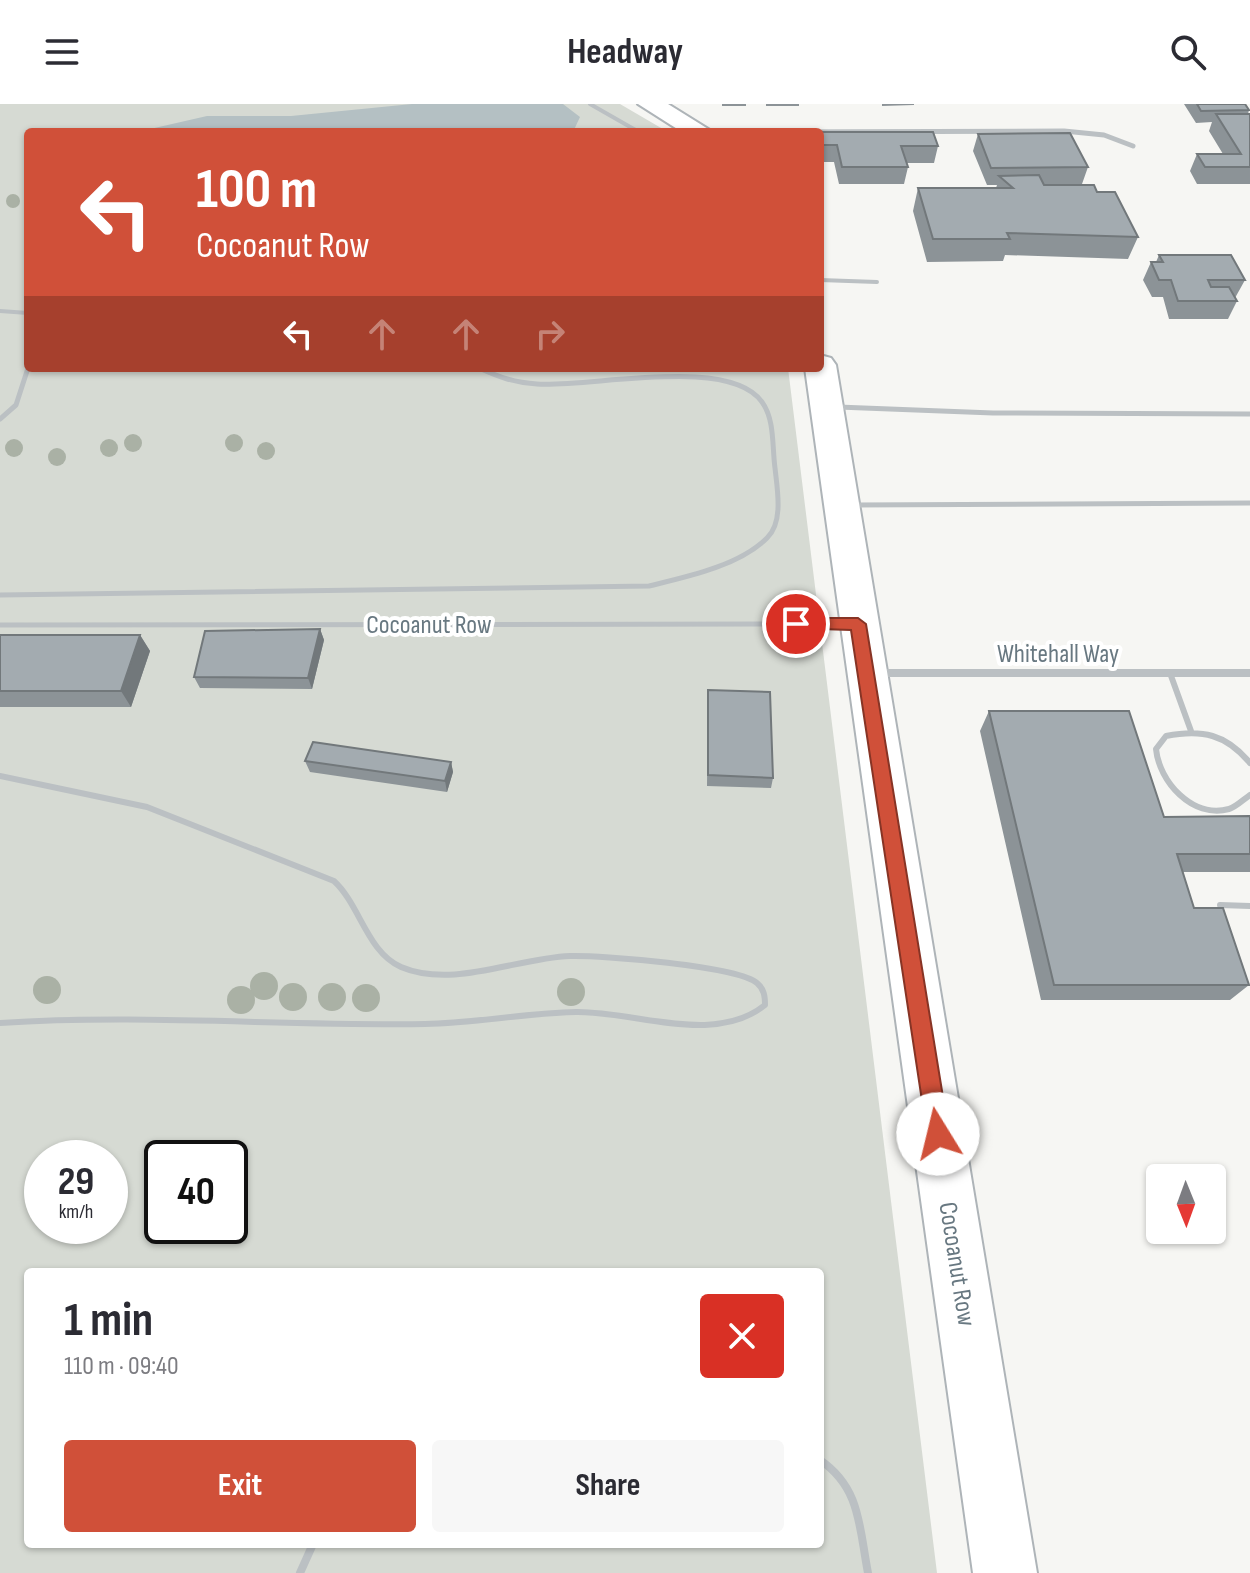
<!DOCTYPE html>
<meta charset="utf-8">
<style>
:root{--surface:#fff;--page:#f7f7f7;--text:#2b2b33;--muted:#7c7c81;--accent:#d05039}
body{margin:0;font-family:"Sofia Sans Condensed",sans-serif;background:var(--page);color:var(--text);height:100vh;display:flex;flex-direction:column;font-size:30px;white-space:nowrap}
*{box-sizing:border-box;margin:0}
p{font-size:26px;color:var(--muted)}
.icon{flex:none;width:44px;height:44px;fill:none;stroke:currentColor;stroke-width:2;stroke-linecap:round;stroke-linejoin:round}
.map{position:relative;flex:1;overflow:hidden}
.panel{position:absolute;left:24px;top:1164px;width:800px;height:280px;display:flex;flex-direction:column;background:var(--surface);border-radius:8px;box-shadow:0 2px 6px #0004}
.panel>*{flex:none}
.top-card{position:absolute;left:24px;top:24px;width:800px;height:244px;border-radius:8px;box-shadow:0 2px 6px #0004;background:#d05039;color:#fff;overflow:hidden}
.needle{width:52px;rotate:179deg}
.buttons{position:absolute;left:1146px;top:1060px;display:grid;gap:16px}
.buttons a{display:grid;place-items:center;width:80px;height:80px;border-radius:8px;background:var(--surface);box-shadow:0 2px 6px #0004;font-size:40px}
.speed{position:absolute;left:24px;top:1036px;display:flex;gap:16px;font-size:40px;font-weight:700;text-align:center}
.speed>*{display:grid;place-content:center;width:104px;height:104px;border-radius:50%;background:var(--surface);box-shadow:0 2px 6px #0004;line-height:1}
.speed small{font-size:20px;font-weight:400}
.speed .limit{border:4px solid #111;border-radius:12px;background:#fff;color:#111}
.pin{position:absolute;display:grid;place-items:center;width:68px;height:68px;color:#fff;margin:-34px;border:4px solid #fff;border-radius:50%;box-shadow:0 2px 8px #0007}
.me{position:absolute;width:88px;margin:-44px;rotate:351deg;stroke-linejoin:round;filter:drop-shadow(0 0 6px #0008)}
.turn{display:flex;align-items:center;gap:28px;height:168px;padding:0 40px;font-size:36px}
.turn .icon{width:104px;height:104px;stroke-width:2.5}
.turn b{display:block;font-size:56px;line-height:68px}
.lanes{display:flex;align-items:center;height:76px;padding:0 40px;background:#0003;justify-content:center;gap:40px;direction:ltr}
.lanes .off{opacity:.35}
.round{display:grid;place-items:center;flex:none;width:84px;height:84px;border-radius:8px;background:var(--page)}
.summary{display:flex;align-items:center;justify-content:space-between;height:136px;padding:0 40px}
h1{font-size:48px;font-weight:700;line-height:60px}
.button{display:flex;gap:16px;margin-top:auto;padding:16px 40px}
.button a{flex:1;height:92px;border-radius:8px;background:var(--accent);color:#fff;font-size:32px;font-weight:700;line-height:92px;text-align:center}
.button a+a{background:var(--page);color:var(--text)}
header{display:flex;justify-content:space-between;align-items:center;height:104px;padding:0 40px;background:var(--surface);font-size:36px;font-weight:700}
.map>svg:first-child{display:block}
.green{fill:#d6dad3;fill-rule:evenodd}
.water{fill:#b4c0c3}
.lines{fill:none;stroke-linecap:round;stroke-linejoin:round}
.secondary-casing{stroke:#aeb4b8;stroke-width:4}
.lane-far3{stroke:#bbc0c3;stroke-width:4}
.lane-far2{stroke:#bbc0c3;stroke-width:5}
.lane-far1{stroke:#bbc0c3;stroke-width:6}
.lane{stroke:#bbc0c3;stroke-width:8}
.street-far1{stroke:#bbc0c3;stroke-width:5}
.street{stroke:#bbc0c3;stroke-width:8}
.secondary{fill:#fff;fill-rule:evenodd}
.tree{fill:#aab1a5}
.wall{fill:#8c9397}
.shaded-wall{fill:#72787b}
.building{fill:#a3abb0;stroke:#72787b;stroke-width:2}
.route{fill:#d05039;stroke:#873425;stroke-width:2}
.labels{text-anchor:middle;stroke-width:8;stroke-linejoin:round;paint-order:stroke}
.street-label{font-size:26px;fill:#687881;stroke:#fff}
</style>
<header><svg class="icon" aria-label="menu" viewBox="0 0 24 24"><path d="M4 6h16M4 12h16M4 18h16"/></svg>Headway<svg class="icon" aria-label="search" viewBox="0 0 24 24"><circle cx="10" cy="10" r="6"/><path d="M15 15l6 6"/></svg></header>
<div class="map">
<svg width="1250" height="1469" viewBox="0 0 1250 1469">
<rect width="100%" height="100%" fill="#f6f6f3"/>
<!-- green -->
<path class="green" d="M0,0h620l48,28h-640v236h760l149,1205h-937zM42,1054h68v68h-68zM162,1054h68v68h-68zM28,1168h792v272h-792z"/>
<!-- water -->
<path class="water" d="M412,0h151l17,13 -7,15h-436l70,-16h84z"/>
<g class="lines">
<defs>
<path id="secondary" d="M638,0h30l45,28h-31z
M820,251l11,3 5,7 201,1208h-64l-168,-1205h15z"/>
</defs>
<!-- secondary casing -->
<use href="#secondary" class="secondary-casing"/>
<!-- lane-far3 -->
<path class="lane-far3" d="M590,0l49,28
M820,176l57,2
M0,207l28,2"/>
<!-- lane-far2 -->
<path class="lane-far2" d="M838,303l155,6 257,1
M0,315l16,-14 12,-37
M854,401l396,-2
M0,491l649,-9c37,-9 90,-20 118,-48 17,-16 10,-50 8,-70 -3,-21 0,-48 -13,-66 -33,-47 -173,-14 -225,-18 -22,-1 -38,-7 -58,-16
M0,521l848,-1"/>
<!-- lane-far1 -->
<path class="lane-far1" d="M1170,569l21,58
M1250,659c-24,-29 -48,-34 -84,-27l-10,13c3,32 36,70 73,60 7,-2 15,-10 21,-14
M0,672l147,31 187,74c26,24 33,71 67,86 52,22 115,-9 169,-11 31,-1 167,10 187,27 7,6 8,13 8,22 -51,41 -130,6 -189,7 -50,1 -100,11 -151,12 -142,2 -283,-10 -425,-1
M1220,801l30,1"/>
<!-- lane -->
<path class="lane" d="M820,1356c41,28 39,67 48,113
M300,1469l13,-29"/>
<!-- street-far1 -->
<path class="street-far1" d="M743,28l321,-1 40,4 29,11"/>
<!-- street -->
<path class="street" d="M879,569h371"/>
<!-- secondary -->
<use href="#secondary" class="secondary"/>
</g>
<!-- trees -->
<g class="tree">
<circle cx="13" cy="97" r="7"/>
<circle cx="133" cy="339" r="9"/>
<circle cx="234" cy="339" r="9"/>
<circle cx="14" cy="344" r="9"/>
<circle cx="109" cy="344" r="9"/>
<circle cx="266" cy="347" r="9"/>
<circle cx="57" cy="353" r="9"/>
<circle cx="264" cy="882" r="14"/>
<circle cx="47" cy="886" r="14"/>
<circle cx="571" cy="888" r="14"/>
<circle cx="293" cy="893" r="14"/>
<circle cx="332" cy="893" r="14"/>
<circle cx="366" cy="894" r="14"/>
<circle cx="241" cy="896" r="14"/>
</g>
<!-- wall -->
<path class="wall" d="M722,0h24v2h-24z
M766,0h33v2h-33z
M882,0h32v1l-32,1z
M1184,0h61l4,6 -1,4h2v70h-53l-7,-13 7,-17h26l-14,-23 3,-9 -16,1z
M820,28l118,14 -4,17h-28l2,4 -4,17h-65l-5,-22h-14z
M978,30l110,33 -6,17 15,8 41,45 -10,22 -123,-4 -2,6 -76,1 -14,-51 5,-23h78l1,-3h-10l-14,-34z
M1159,151l86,25 -10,18 2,3 -9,18h-59l-6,-22h-11l-9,-17 8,-18h5z
M320,525l4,11 -12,49 -112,-1 -6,-11z
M0,531h140l10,16 -19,56h-131z
M708,586l65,88 -2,10 -64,-2z
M989,607l175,106 86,-1v56h-67l11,36 55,77 -19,15h-189l-61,-269z
M305,657l146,1 2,10 -6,20 -137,-20z"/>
<!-- shaded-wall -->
<path class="shaded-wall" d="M320,525l4,11 -12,49 -4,-11z
M140,531l10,16 -19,56 -10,-16z
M451,658l2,10 -6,20 -2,-11z"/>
<!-- building -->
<path class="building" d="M1197,0h48l4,6 -48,1z
M1216,10h34v53h-45l-8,-13h44z
M820,28h113l5,14h-37l7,21h-66l-5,-22h-17z
M1070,29l18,34 -97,1 -13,-34z
M1039,71l5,10h50l3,7h18l23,45 -131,-4 3,6h-77l-15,-51h95l-14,-12z
M1159,151h72l14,25h-37l3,7h18l8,14h-59l-7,-21h-12l-8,-18h12z
M320,525l-12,49 -114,-1 11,-46z
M0,531h140l-19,56h-121z
M708,586l62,2 3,86 -65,-3z
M989,607h140l35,106 86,-1v38h-73l17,54h29l26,77h-195z
M313,638l138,20 -6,19 -140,-20z"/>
<!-- route -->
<path class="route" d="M796,514h62l8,6 83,510 -3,8 -8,3 -8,-3 -3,-8 -76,-504 -61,-2 -2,-4z"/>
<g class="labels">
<!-- street labels -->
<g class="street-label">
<text x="429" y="529">Cocoanut Row</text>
<text x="1058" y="558">Whitehall Way</text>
<text transform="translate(958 1160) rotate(81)" y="9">Cocoanut Row</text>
</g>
</g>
</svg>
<div class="buttons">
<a><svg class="needle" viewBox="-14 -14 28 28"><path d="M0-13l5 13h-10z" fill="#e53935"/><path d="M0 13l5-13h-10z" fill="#7c7c81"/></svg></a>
</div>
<div class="speed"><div>29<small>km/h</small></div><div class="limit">40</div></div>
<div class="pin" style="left:796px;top:520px;background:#d93025"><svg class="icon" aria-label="arrive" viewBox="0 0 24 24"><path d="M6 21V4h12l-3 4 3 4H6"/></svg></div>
<svg class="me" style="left:938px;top:1030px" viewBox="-20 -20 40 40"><circle r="19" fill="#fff"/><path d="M0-13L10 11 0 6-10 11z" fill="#d05039"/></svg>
<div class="top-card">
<div class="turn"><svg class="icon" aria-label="left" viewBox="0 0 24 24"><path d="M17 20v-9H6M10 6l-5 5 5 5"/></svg><div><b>100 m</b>Cocoanut Row</div></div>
<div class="lanes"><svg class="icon" aria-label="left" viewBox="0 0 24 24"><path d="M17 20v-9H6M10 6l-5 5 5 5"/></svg><svg class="icon off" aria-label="ahead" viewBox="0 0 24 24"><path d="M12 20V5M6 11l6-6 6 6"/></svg><svg class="icon off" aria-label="ahead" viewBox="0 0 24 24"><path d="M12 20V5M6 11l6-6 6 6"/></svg><svg class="icon off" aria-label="right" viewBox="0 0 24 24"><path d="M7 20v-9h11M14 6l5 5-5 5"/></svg></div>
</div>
<section class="panel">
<div class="summary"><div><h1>1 min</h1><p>110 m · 09:40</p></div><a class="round" style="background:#d93025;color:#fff"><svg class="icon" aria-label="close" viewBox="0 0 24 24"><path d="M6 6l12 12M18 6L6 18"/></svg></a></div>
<div class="button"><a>Exit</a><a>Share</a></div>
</section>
</div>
